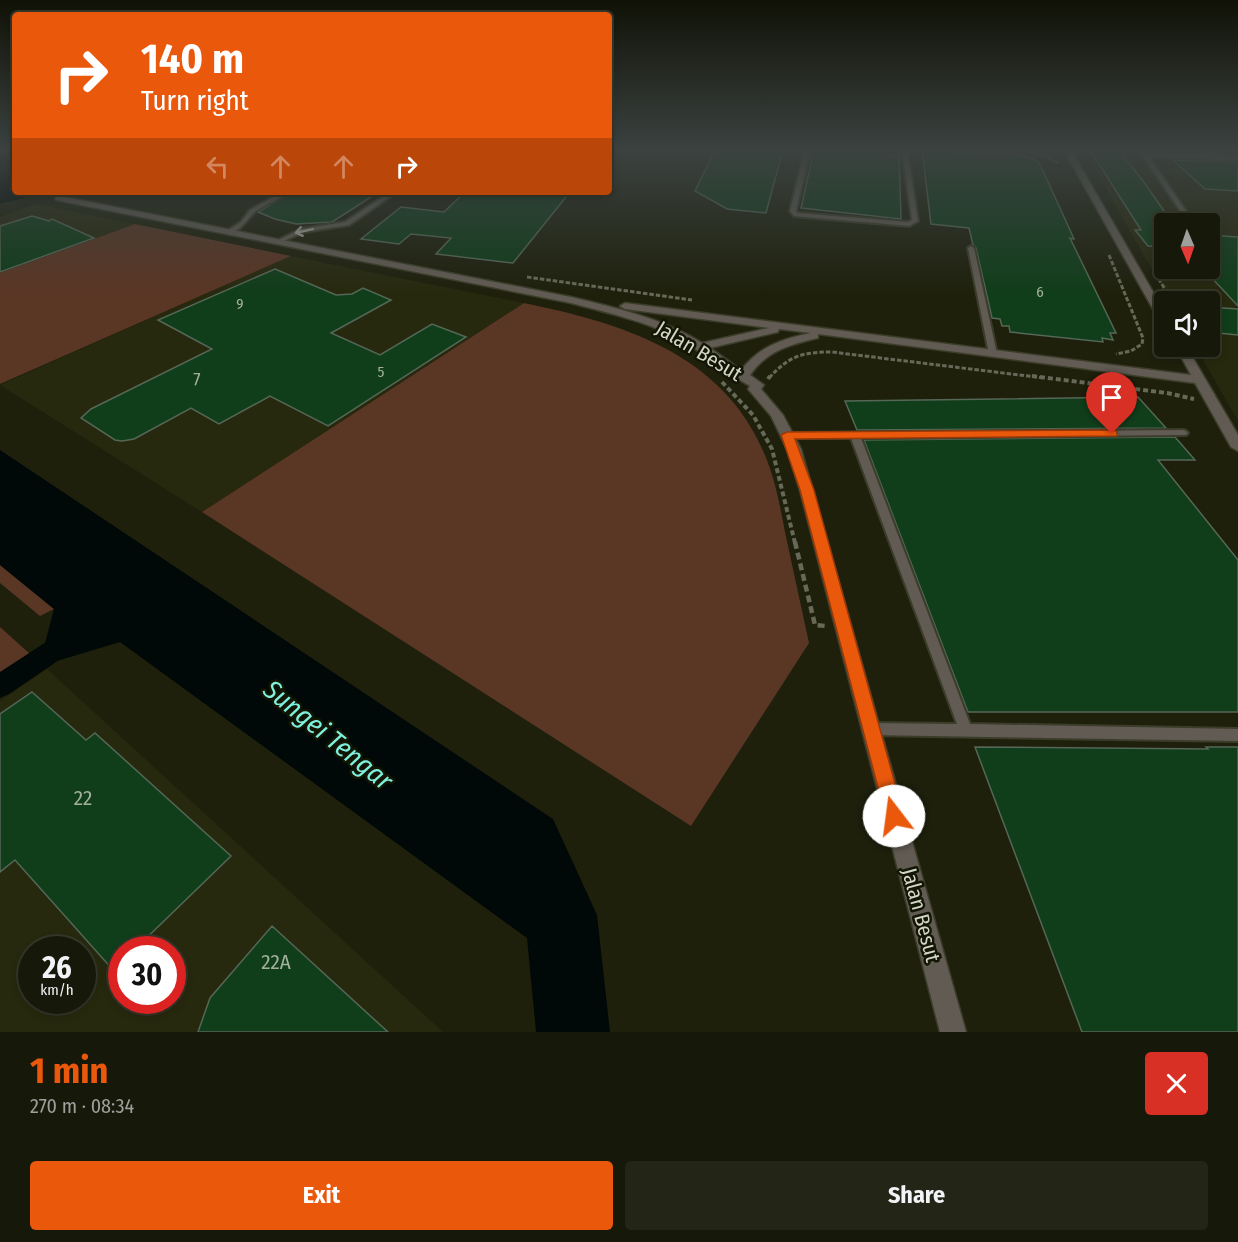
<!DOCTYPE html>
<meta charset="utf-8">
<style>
:root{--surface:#161809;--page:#232517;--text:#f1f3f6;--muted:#9ea09c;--line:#35372a;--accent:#ea580c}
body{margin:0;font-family:"Fira Sans Condensed",sans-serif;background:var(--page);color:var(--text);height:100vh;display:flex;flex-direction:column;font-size:22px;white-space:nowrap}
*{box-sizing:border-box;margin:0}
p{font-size:20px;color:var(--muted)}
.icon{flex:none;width:33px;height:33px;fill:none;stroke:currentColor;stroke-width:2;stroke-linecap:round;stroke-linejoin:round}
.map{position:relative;height:1032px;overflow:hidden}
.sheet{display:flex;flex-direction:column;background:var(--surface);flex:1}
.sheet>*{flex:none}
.hud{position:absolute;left:12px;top:12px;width:600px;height:183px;border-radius:6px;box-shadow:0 3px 9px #0003,0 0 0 2px var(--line);background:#ea580c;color:#fff;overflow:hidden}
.needle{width:39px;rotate:178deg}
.controls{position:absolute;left:1154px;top:213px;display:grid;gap:12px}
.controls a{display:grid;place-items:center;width:66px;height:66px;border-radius:6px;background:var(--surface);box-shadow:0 3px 9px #0003,0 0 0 2px var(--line);font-size:30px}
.speed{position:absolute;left:18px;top:936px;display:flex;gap:12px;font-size:30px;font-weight:700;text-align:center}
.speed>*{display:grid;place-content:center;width:78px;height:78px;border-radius:50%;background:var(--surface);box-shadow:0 3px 9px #0003,0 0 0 2px var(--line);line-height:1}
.speed small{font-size:15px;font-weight:400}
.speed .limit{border:9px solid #d22;background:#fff;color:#111}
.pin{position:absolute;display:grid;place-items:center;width:51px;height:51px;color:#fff;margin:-62px -26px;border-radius:50% 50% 50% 0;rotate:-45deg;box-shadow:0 0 6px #0007}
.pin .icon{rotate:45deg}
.me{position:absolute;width:66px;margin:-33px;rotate:345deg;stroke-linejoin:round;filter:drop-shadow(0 0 4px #0008)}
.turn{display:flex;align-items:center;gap:21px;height:126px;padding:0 30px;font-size:27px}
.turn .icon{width:78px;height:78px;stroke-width:2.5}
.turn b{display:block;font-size:42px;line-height:51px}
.lanes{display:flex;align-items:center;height:57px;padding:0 30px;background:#0003;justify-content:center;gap:30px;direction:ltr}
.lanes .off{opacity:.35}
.round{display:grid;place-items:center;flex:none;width:63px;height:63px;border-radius:6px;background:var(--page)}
.head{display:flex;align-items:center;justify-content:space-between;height:102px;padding:0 30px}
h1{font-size:36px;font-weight:700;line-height:45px;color:var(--accent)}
.button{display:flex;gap:12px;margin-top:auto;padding:12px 30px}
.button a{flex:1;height:69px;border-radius:6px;background:var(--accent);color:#fff;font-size:24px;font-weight:700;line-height:69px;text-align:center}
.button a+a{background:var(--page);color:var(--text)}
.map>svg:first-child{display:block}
.built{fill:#27290e;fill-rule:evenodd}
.green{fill:#5a3625}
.water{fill:#000907}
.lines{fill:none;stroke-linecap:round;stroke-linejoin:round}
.canal{fill:#000907;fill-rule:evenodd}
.building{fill:#103d1a;stroke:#556757;stroke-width:1.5}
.lane-casing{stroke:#3b3d2a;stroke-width:4}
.street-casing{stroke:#3b3d2a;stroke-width:3}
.path-far3{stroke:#676958;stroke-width:2;stroke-dasharray:3 1.5;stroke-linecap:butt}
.path-far2{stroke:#676958;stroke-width:3;stroke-dasharray:4.5 2;stroke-linecap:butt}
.path-far1{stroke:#676958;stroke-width:4;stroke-dasharray:5 3;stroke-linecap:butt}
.path{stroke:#676958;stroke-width:4.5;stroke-dasharray:7 4;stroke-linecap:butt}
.lane{fill:#615b53;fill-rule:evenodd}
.street{fill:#615b53;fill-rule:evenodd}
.oneway{stroke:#a6a59a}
.route{fill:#ea580c;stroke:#983908;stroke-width:1.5}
.labels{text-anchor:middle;stroke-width:5;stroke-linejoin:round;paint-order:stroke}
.far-number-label{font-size:15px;fill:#a3b09e}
.number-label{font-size:18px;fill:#a3b09e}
.street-label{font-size:21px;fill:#d4d6ca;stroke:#141604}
.near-number-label{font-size:21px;fill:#a3b09e}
.near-water-label{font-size:27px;font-style:italic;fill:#7ff0de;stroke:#141604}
</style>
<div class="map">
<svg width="1238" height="1032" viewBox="0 0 1238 1032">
<rect width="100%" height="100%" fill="#1e200c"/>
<!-- built -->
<path class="built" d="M1084,150h154v271l-42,-74 13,-1v-44l-39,-1zM1164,224h45v44h-45z
M36,204l99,20 -135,49v-56z
M291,256l233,47 -322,209 -202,-127z
M47,669l396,363h-443v-331zM32,950h50v50h-50zM122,950h50v50h-50z"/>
<!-- green -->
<path class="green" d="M135,224l156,32 -291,128v-111z
M524,303c97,20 198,50 240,150 11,25 16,53 21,79 8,37 16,74 24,111l-118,183 -489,-314z
M0,565l54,44 -14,7 -40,-33z
M0,627l30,27 -30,20z"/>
<!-- water -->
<path class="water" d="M0,150h15v42h19l-11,6 -23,6z
M0,450l553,369 44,96 13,117h-74l-9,-94 -407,-296 -63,19 -14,-10 11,-42 -54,-44z"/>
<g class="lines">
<!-- canal -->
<path class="canal" d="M72,628l9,3 3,7 -3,7 -72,49 -9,4v-26l63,-41z"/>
</g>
<!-- building -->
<path class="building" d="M715,150h68l-17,63 -39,-4 -32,-18z
M814,150h75v7l10,-2 2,64 -100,-11z
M922,150l103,6 14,6 35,77 -4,-1 46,95h-6l3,7 -11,-2 1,4 -93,-10 -1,-6h-7l-2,-7 -8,-1 -16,-70 -3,-3 -4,-17 -38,-4z
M1090,150h29l27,35 18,26v36l-16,-1 -13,-16h6z
M1161,150h77v4l-76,-4z
M1173,160l65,2v29l-33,-2z
M291,192h88l-47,30 -36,2 -21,-5 -17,-7z
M465,192h105l-57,71 -77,-9 15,-16 -40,-4 -12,10 -38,-5 40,-32 43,5z
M32,216l17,5 3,-2 42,19 -94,34v-46z
M1209,235l29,2v69l-29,-31z
M275,269l61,26 16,-1 11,-6 28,12 -60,33 49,22 52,-31 34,13 -138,89 -58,-30 -51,28 -28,-16 -57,31 -12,2 -7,-1 -34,-22 10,-9 121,-60 -54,-29z
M1209,307l29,2v26l-29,-3z
M1138,397l28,31 -309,2 -12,-29z
M1175,437l20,23h-37l80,100v152h-270l-104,-272z
M32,692l54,48 9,-7 136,123 -97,94h-12v12l-9,8 -98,-110 -15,12v-158z
M975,747l233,2 -2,-2h32v285h-156z
M272,926l116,106h-190l12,-34z"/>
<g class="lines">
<defs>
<path id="lane" d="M805,150l5,1 -14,60 2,2 110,9 4,-2 -10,-70h5l11,71 -9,5 -115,-10 -4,-5z
M1151,152l87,4v4l-89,-3 46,67h-6l-46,-68z
M282,192h7c-10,8 -23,12 -33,19 -10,8 -15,22 -29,22v-2l14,-9 9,-12z
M390,192h7l-48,33 -45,7 -25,11 -5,-1 27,-13 44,-7z
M971,246l3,2 23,106 -4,2 -4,-2 -21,-106z
M1183,430l3,1 2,2 -2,2 -325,3 109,286 268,5v12l-368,-6 -5,-1 -2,-5 2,-5 5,-1 87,1 -106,-286h-64l-3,-1 -2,-2 2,-2z"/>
<path id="street" d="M1064,150h7l93,161v12l-5,-3z
M59,196l512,101c45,11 91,21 131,46l67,-15 -144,-19 -5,-3 5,-3 566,72 -16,-29h11l52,89v16l-7,-4 -36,-64 -377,-49v4c-29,7 -50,12 -68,37l14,10 -3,4 22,26 18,34 165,583h-26l-140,-542 -13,-41 -16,-33 -23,-27 2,-3c-24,-13 -45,-32 -69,-46 -35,-19 -73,-27 -110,-37l-515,-103 -1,-2zM779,329l32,4c-29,6 -51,13 -70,37l-31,-22 68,-16z"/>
</defs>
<!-- lane casing -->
<use href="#lane" class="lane-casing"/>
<!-- street casing -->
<use href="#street" class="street-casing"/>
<!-- path-far3 -->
<path class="path-far3" d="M1004,150l37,4 19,10"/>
<!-- path-far2 -->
<path class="path-far2" d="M1109,255l34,83 -1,6 -11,7 -15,3
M1155,273l18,29
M527,277l165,23
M769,378c20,-22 33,-26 63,-26l212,26"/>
<!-- path-far1 -->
<path class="path-far1" d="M1032,376l135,17 27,6
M768,379l2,-3
M722,382l31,33 19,34 23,94"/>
<!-- path -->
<path class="path" d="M795,542l20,83 11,1"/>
<!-- lane -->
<use href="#lane" class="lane"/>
<!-- street -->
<use href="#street" class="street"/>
</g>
<!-- one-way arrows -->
<defs><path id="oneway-shaft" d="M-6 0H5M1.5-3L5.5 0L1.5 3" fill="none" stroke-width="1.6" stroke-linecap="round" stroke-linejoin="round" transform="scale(1.5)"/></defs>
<use class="oneway" href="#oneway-shaft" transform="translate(304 231) rotate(168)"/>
<!-- sky -->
<linearGradient id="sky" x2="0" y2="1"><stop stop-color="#101207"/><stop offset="0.51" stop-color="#3b4240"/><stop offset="1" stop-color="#3b4240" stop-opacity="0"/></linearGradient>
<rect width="1238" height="294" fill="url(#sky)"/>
<!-- route -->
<path class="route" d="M1112,430l5,1v5l-322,3 19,51 90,326 -3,6 -7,3 -7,-3 -87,-332 -19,-55 6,-3z"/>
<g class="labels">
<!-- far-number labels -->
<g class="far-number-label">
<text x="1040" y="297">6</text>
<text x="240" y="309">9</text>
<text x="381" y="377">5</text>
</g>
<!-- number labels -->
<g class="number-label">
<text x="197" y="386">7</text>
</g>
<!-- street labels -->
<g class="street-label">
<text transform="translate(699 351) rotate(31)" y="7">Jalan Besut</text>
<text transform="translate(921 915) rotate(75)" y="7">Jalan Besut</text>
</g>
<!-- near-number labels -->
<g class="near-number-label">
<text x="83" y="805">22</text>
<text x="276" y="969">22A</text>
</g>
<!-- near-water labels -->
<g class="near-water-label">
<text transform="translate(328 735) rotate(39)" y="9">Sungei Tengar</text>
</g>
</g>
</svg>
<div class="controls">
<a><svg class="needle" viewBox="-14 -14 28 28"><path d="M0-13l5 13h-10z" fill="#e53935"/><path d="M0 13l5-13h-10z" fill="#9ea09c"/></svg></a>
<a><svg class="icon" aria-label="sound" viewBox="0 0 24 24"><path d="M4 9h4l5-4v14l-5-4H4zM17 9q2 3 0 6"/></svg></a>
</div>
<div class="speed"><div>26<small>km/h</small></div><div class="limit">30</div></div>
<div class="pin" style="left:1112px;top:434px;background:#d93025"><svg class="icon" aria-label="arrive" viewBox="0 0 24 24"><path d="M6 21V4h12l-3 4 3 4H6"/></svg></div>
<svg class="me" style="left:894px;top:816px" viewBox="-20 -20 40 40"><circle r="19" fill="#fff"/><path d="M0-13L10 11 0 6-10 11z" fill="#ea580c"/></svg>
<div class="hud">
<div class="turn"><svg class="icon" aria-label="right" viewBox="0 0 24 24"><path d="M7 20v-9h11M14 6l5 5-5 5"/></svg><div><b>140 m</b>Turn right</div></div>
<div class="lanes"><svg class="icon off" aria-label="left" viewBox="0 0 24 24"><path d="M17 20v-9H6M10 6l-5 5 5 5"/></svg><svg class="icon off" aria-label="ahead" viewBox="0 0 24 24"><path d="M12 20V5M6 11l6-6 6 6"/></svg><svg class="icon off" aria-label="ahead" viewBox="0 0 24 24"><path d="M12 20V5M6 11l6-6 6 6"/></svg><svg class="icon" aria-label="right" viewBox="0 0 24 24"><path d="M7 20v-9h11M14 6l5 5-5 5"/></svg></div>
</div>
</div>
<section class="sheet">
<div class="head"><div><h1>1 min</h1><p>270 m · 08:34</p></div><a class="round" style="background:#d93025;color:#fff"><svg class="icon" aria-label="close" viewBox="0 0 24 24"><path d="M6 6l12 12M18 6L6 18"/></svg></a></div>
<div class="button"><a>Exit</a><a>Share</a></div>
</section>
